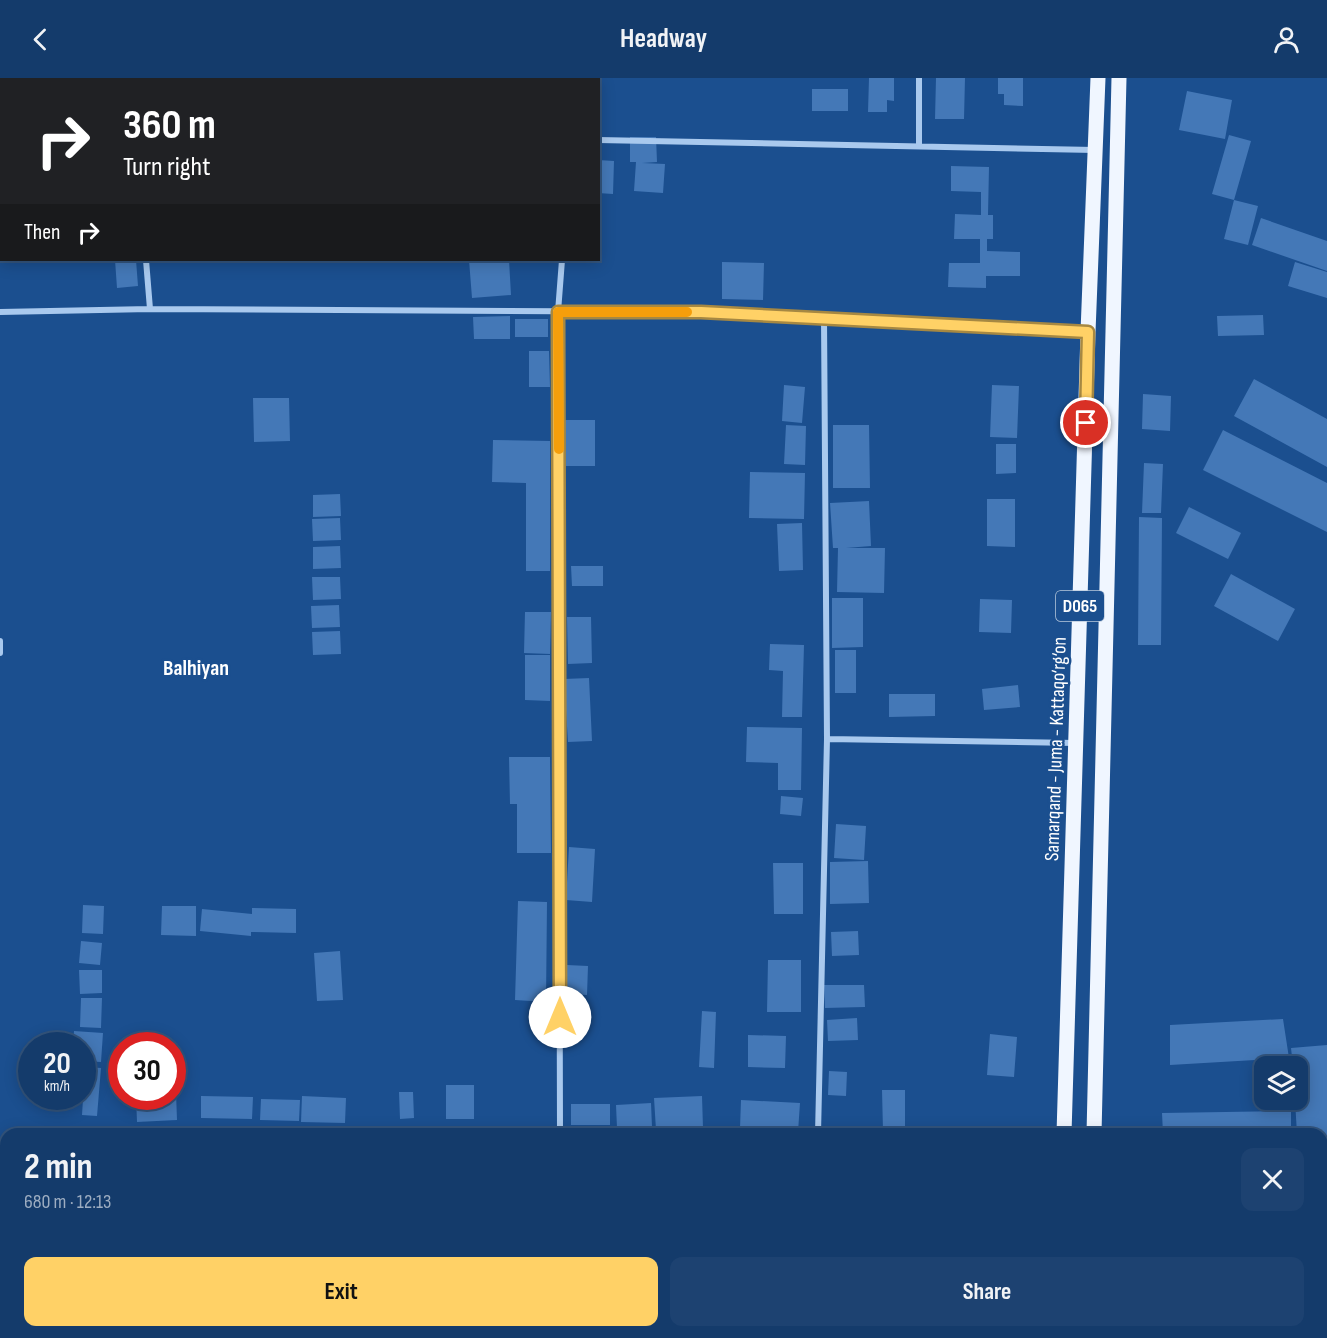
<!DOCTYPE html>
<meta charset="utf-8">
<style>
:root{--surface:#143b6b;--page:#1d4271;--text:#f1f3f6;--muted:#9dadc1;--line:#33557e;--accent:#ffd166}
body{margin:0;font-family:"Sofia Sans Condensed",sans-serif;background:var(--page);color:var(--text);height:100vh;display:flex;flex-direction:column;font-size:22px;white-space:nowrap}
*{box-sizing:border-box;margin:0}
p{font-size:20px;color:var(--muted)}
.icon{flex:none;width:33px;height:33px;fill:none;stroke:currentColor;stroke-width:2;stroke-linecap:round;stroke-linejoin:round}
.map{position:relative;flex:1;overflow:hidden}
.drawer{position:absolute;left:0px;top:1050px;width:1328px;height:210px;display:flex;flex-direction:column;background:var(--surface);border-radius:18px 18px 0 0;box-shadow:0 3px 15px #0003,0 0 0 2px var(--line)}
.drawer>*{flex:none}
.top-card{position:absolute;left:0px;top:0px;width:600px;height:183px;box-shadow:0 3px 15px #0003,0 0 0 2px var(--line);background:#202124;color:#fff;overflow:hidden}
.controls{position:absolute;left:1254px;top:978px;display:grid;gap:12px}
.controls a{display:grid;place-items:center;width:54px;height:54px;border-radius:12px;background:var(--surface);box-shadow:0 3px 15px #0003,0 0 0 2px var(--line);font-size:30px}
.speed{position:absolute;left:18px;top:954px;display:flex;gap:12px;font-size:30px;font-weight:700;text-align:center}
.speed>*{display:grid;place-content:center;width:78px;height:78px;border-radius:50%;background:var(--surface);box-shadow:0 3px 15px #0003,0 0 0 2px var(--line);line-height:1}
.speed small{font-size:15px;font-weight:400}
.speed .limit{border:9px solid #d22;background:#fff;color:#111}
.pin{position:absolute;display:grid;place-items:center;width:51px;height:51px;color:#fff;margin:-26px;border:3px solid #fff;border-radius:50%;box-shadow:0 2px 6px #0007}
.me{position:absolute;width:66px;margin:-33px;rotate:0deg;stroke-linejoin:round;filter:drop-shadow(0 0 4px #0008)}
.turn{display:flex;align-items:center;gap:21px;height:126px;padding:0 24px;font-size:27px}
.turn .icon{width:78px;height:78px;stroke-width:2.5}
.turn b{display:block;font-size:42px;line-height:51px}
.then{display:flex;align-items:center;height:57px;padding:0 24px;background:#0003;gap:12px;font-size:22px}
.round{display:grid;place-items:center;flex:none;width:63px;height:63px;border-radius:12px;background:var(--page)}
.summary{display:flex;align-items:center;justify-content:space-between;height:102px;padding:0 24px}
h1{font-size:36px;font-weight:700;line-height:45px}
.primary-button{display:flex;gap:12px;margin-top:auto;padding:12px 24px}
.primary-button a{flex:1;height:69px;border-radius:12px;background:var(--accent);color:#111;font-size:24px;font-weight:700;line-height:69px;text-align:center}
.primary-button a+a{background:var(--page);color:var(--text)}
header{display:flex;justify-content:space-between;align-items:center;height:78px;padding:0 24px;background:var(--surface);font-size:27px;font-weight:700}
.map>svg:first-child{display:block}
.building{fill:#4478b7}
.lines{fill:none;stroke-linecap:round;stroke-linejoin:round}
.minor{stroke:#a9c9ee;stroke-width:6}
.primary{stroke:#f0f6ff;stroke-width:15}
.route-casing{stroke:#a68842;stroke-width:15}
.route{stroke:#ffd166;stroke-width:10}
.slow{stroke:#f59e0b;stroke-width:10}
.labels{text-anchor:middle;stroke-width:5;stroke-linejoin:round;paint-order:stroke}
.shield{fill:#1b4f8f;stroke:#bbcadd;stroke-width:1.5}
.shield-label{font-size:18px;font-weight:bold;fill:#fff}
.street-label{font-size:20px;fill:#fff;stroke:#1b4f8f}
.quarter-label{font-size:22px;font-weight:bold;fill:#fff;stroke:#1b4f8f}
</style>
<header><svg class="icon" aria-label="back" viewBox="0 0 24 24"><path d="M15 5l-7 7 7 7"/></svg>Headway<svg class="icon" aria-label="person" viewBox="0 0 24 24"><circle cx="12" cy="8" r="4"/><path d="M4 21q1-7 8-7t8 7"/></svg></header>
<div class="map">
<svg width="1327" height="1260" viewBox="0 0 1327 1260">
<rect width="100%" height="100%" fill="#1b4f8f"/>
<!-- building -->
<path class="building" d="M598,0h4v34h-4z
M869,0h25v23l-7,-1v12h-19z
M936,0h29l-1,41h-29z
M998,0h25v28l-19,-1v-11h-6z
M812,11h36v22h-36z
M1187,13l45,9 -7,39 -46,-9z
M1229,57l22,6 -17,59 -22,-6z
M630,59h26l1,25 -15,1 23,1 -2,29 -29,-2 2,-29h-6z
M598,82l16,1 -1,33 -15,-1z
M951,88l38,1 -1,48h5v24h-6v12l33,1v24h-34v12l-38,-1 1,-24h31v-24h-26l1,-25 26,1v-23l-30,-1z
M1234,122l24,6 -10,39 -24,-6z
M1261,140l66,23v30l-75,-26z
M115,182h21l2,26 -21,2z
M469,182h40l2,35 -39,3z
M722,184l42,1 -1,37 -41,-1z
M1295,184l32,10v26l-39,-12z
M1263,237l1,20 -46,1 -1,-20z
M510,238v23h-36l-1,-22z
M515,241h33v18h-33z
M529,273h20l1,36h-21z
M1254,301l73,40v48l-93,-51z
M784,307l21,2 -3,36 -20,-2z
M992,307l27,1 -2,52 -27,-1z
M1143,316l28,2 -1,35 -28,-2z
M253,320h36l1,43 -36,1z
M565,342h30v46h-29z
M786,347l20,1 -1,39 -21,-1z
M833,347h36l1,63h-37z
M1223,352l104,53v49l-124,-62z
M493,362l57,1v130h-24v-88l-34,-1z
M996,366h20v29l-20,1z
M1144,385l19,1 -2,49h-19z
M750,394l55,1 -1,46 -55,-1z
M340,416l1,22 -28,1v-22z
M987,421h28v48l-28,-1z
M869,423l2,45 -25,2h39l-1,45 -47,-1 1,-44h-5l-3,-45z
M1189,429l52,26 -13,26 -52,-26z
M1139,439l23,1 -1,127h-23z
M340,440l1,22 -28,1 -1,-22z
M802,445l1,47 -24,1 -2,-47z
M340,468l1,22 -28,1v-22z
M571,488h32v20h-31z
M1231,496l64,35 -17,32 -64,-35z
M312,499h28l1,22 -28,1z
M832,520h31v49l-31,1z
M980,521l32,1 -1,33 -32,-1z
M339,527l1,22 -28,1 -1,-22z
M525,534h26l-1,42 -26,-1z
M567,539h24l1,46 -24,1z
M340,553l1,23 -28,1 -1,-23z
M770,566l34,1 -2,72h-20l1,-46 -14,-1z
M835,572h21v43h-21z
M525,577h25v46l-25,-1z
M589,600l3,63 -24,1 -4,-63z
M1018,607l2,22 -36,3 -2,-21z
M889,616h46v22l-46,1z
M747,649l55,1 -1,62h-23v-27l-32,-1z
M509,679h41l1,96h-34v-49h-7z
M781,718l22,2 -2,18 -21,-2z
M836,746l30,2 -2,34 -30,-2z
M569,769l26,2 -3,53 -26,-2z
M868,783l1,42 -39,1v-42z
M773,785h30v51h-29z
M518,823l29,1 -1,100 -31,-2z
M83,827l21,1 -1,28 -21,-1z
M162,828h34v30l-35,-1z
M252,830l44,1v24l-45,-1v4l-51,-5 2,-22 50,5z
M858,853l1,24 -27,1 -1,-24z
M81,863l21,2 -2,22 -21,-2z
M340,873l3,49 -26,1 -3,-48z
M768,882h33v52h-34z
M567,887l21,1 -1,29 -21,-1z
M79,892h23v23l-22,1z
M824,907h40l1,22 -40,1z
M81,920h21l-1,30 -21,-1z
M702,933l14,1 -2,56 -15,-1z
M857,940l1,22 -30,1 -1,-21z
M1283,941l6,39 -119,7v-40z
M74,953l29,2 -2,29 -19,-1v-15h-9z
M990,956l27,3 -3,40 -27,-2z
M748,957l38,1 -1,32 -37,-1z
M1327,967v293h-16v-6h11v-198h-25l-2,-34h3v-34h-5l-2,-18z
M85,989l16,1 -4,48 -15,-1z
M829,993l18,1 -1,24 -18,-1z
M446,1007h28v34h-28z
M882,1012h23v41h-22z
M172,1014h4l1,28 -40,2 -1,-26h36z
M399,1014h14l1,26 -14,1z
M201,1018l52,1 -1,22 -51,-1z
M302,1018l44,2 -1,25 -44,-1z
M702,1018l1,32 -47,2 -2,-32z
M261,1021l39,1 -1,21 -39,-1z
M741,1022l59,3 -2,29 -58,-4z
M651,1025l1,24 -35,1 -1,-23z
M571,1026h39v21h-39z
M1291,1033v23h-128l-1,-21z
M13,1254h29v6h-29z
M50,1254h31v6h-32z"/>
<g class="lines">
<!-- minor -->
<path class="minor" d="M133,0v2
M598,62l497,10
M919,68v-68
M146,182l4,49 551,3 387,20
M0,234l150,-3
M0,563v12
M827,661l249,4
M560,1056l-2,-822 4,-52
M818,1056l9,-395 -3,-421
M0,1074h6
M0,1144h6
M104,1260v-6
M549,1260v-6"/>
<!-- primary -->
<path class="primary" d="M1064,1056l24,-802 10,-254
M1094,1056l25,-1056
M1068,1254l1,6
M1101,1254v6"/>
</g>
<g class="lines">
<defs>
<path id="route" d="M560,939l-2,-705h143l387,20 -2,91"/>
</defs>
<!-- route casing -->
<use href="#route" class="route-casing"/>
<!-- route -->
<use href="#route" class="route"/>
<!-- slow -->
<path class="slow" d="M559,371l-1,-137h129"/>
</g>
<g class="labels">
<!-- shield labels -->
<rect class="shield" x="1056" y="513" width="48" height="30" rx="4.5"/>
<g class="shield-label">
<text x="1080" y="534">D065</text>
</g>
<!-- street labels -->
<g class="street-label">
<text transform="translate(1055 671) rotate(-88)" y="7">Samarqand - Juma - Kattaqo‘rg‘on</text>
</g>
<!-- quarter labels -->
<g class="quarter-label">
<text x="196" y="597">Balhiyan</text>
</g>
</g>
</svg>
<div class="controls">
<a><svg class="icon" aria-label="layers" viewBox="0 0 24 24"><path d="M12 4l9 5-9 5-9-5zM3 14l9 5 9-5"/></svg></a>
</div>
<div class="speed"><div>20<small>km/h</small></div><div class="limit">30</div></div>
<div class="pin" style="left:1086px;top:345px;background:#d93025"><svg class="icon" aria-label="arrive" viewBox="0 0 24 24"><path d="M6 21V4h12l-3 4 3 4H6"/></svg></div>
<svg class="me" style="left:560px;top:939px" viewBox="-20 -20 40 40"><circle r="19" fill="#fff"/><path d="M0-13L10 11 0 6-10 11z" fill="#ffd166"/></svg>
<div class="top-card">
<div class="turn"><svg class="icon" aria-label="right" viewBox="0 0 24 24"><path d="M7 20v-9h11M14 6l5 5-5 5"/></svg><div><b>360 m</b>Turn right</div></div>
<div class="then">Then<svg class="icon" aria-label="right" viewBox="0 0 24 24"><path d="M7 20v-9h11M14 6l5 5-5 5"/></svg></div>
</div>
<section class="drawer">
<div class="summary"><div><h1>2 min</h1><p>680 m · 12:13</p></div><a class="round"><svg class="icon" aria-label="close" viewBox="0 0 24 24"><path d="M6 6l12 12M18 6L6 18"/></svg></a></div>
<div class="primary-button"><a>Exit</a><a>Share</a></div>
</section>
</div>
